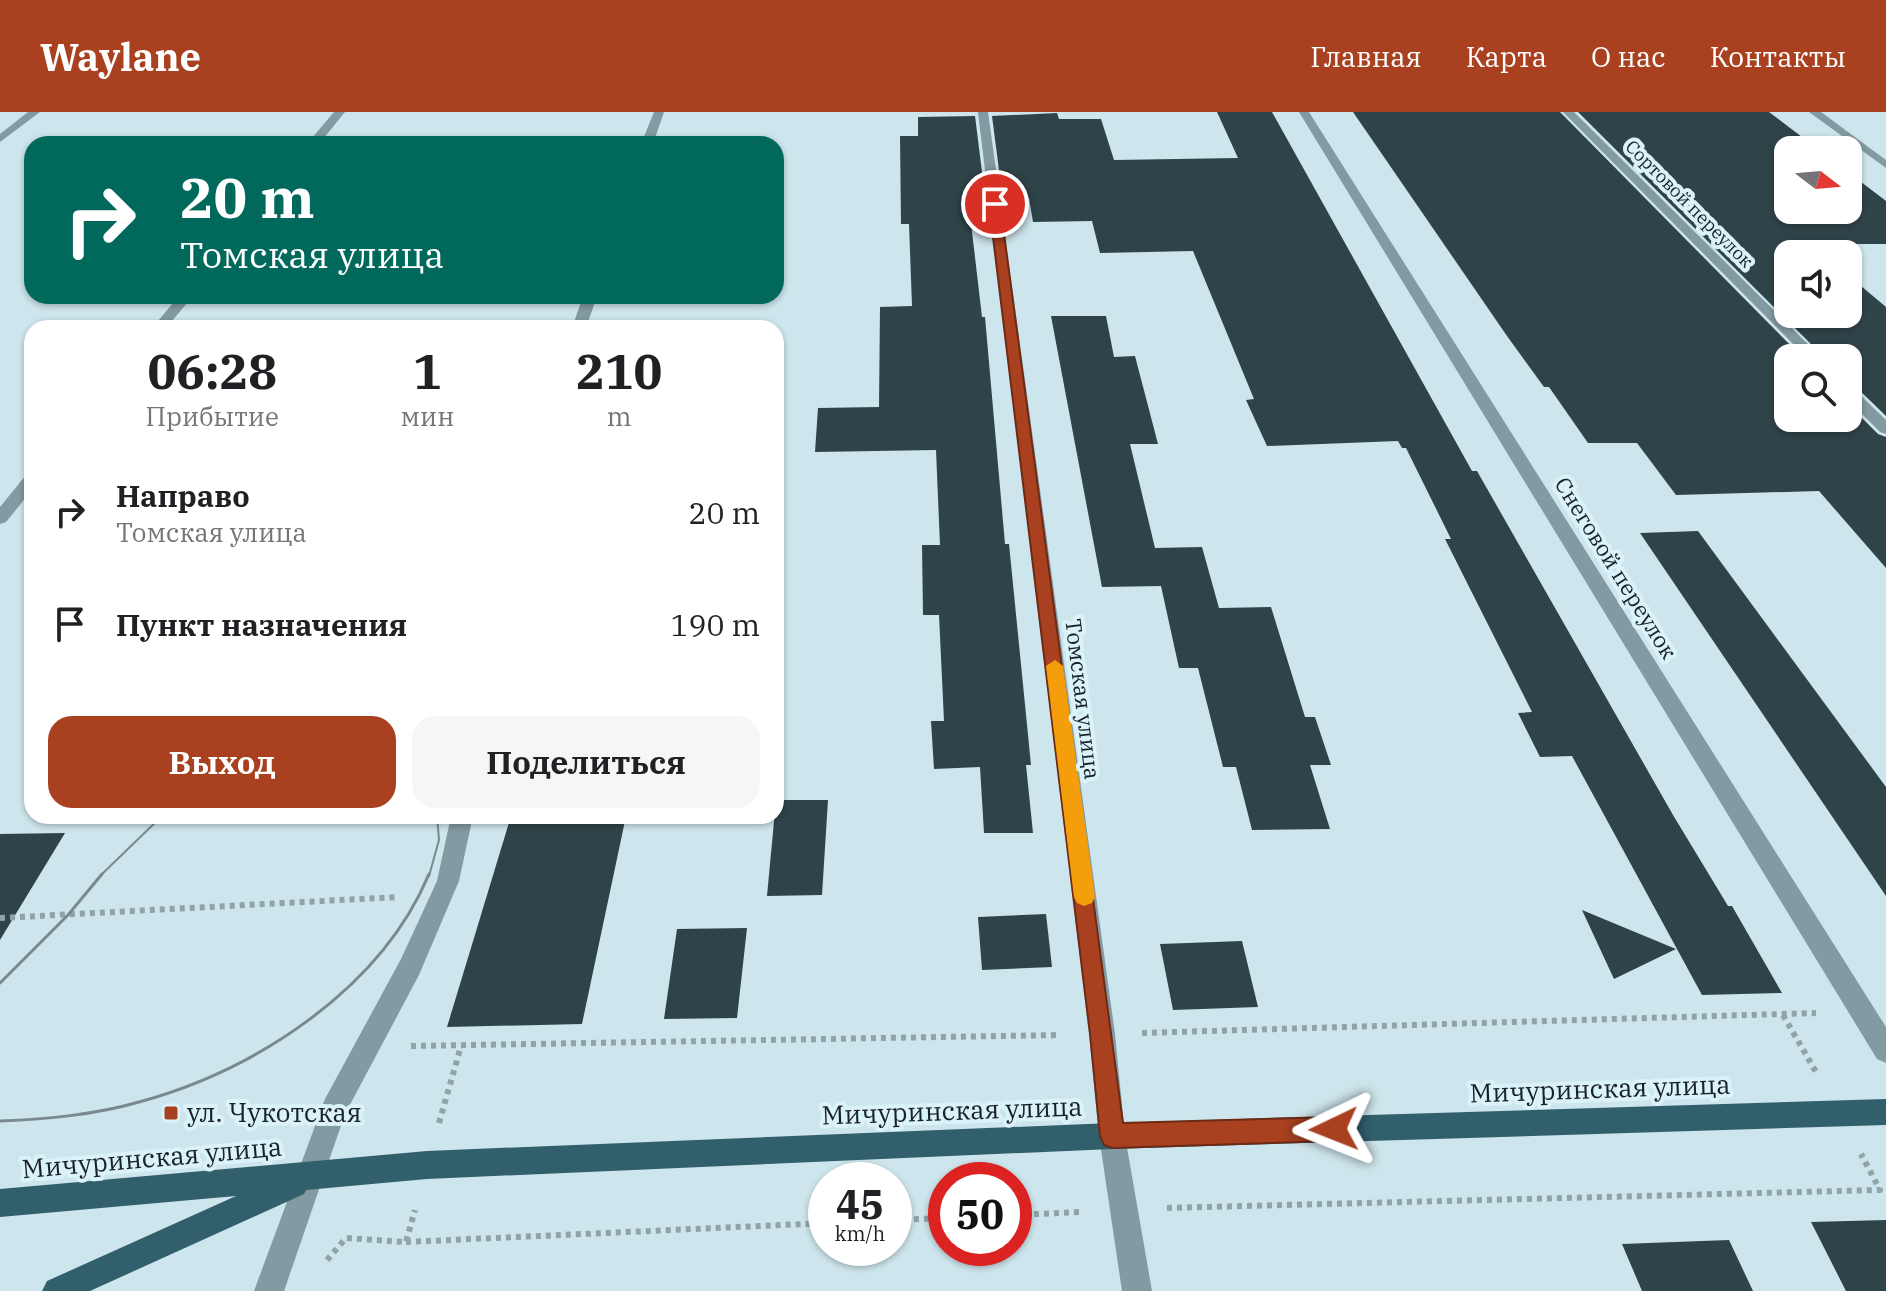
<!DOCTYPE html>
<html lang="ru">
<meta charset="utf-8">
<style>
:root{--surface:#fff;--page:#f6f6f6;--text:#202124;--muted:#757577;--accent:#a94120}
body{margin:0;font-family:"IBM Plex Serif",serif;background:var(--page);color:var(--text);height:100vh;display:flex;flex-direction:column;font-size:30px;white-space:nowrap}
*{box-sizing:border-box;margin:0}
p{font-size:26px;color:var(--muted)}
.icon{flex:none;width:44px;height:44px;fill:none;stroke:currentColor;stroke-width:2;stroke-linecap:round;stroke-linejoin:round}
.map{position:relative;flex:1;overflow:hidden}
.side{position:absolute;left:24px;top:208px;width:760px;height:504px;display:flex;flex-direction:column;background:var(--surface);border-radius:24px;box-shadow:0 2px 6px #0004}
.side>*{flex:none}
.hud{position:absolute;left:24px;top:24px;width:760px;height:168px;border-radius:24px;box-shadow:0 2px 6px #0004;background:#00695c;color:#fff;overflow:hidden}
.needle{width:52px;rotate:106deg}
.fabs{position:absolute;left:1774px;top:24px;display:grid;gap:16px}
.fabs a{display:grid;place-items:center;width:88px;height:88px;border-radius:16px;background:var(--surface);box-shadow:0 2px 6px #0004;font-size:40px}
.speed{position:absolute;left:808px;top:1050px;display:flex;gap:16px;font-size:40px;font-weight:700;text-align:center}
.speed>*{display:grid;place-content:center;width:104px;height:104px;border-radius:50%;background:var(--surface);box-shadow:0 2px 6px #0004;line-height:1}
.speed small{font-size:20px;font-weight:400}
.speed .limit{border:12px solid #d22;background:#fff;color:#111}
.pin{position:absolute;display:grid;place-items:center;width:68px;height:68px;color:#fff;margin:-34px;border:4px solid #fff;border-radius:50%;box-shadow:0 2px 8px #0007}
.me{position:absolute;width:88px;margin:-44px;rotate:268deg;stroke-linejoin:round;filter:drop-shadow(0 0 6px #0008)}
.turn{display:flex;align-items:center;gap:28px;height:168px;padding:0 24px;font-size:36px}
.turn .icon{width:104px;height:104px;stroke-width:2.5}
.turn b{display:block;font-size:56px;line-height:68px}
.eta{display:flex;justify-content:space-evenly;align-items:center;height:136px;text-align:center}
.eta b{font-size:48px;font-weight:800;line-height:56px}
.action{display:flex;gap:16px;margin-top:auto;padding:16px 24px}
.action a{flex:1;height:92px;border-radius:24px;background:var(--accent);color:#fff;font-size:32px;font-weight:800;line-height:92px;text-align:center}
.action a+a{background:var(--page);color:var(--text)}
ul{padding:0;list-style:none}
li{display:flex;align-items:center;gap:24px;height:112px;padding:0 24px}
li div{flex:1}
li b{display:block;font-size:30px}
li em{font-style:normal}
header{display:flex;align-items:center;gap:48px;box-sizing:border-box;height:112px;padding:0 40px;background:var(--accent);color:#fff}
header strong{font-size:38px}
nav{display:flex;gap:44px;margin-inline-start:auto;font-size:28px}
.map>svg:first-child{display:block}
.building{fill:#2f4449}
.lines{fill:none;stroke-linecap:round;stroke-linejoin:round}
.path{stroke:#90a3a9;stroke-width:6;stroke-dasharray:5 5;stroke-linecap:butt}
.minor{fill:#829aa1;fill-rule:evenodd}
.major{fill:#325f6c;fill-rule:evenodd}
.tram-far1{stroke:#798a8f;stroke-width:2}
.tram{stroke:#798a8f;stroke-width:3}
.route{fill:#a94120;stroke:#6e2a15;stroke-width:2}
.slow{fill:#f59e0b}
.poi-dot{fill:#a94120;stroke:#daf2fa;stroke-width:3}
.labels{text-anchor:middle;stroke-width:8;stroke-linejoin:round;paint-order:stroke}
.far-street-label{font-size:18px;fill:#192224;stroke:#daf2fa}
.street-label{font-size:22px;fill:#192224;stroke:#daf2fa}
.near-street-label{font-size:26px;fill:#192224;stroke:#daf2fa}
.near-poi-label{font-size:26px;fill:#192224;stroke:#daf2fa;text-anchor:start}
</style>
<header>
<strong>Waylane</strong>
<nav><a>Главная</a><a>Карта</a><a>О нас</a><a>Контакты</a></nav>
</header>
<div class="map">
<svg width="1886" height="1179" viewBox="0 0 1886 1179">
<rect width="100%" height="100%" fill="#cde5ec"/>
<!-- building -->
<path class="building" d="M1217,0h55l200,359h5l196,344 55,91h4l50,87 -80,2 -130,-239 -32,1 -22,-44 14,-1 -87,-173h6l-45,-91h-4l-4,-7 -131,5 -21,-46 8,-1 -61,-148 -93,2 -8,-32 -59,1 -4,-24 -26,3 -11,-85 65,-3 2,6h42l13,41 124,-2z
M1353,0h207l243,246h-15v60h60v-14l30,30 8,3v131l-67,-77 -143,4 -39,-52h-49l-39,-56h-5l-37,-51z
M1578,0h191l50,38h-31v60h60v-38l38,29v43h-73l11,10h-36v60h60v-39l38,32v109l-31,-30 -7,-3v-25h-23z
M975,4l11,88 -11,1 1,18h-5l11,94h3l20,227h4l22,221h-5l7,68h-49l-4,-66 -46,2 -3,-48h13l-5,-106h-16l-1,-70h18l-4,-95 -121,2 3,-44 61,-1 1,-100 32,-1 -3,-82h-8l-1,-88h18v-19z
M1051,204h55l8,41 21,-1 23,88h-28l25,104 47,-1 17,61 52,-1 34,110h10l16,48h-21l20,64 -78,1 -16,-63h-13l-25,-99h-19l-18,-82 -59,1z
M1698,419l188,256v109l-246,-363z
M776,688h52l-6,95 -55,1z
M511,704h115l-44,208 -135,3z
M65,721l-65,107v-106z
M1582,798l94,39 -62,30z
M1046,802l6,53 -70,3 -4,-53z
M747,816l-10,90 -73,1 13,-90z
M1242,829l16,66 -85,3 -13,-66z
M1886,1108v71h-40l-35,-69z
M1729,1128l24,51h-111l-20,-47z"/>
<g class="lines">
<!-- path -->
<path class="path" d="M0,806l398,-21
M1783,903l33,57
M1142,921l674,-20
M411,934l649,-11
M439,1011l22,-77
M1167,1096l713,-18 -19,-36
M1014,1103l67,-3
M894,1108l52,-2
M406,1130l420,-19
M327,1148l19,-22 60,4 9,-32"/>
<!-- minor -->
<path class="minor" d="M28,0h12l-40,30v-8z
M334,0h11l-26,32h-12z
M654,0h10l-11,32h-12z
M978,0h10l127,922 10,102 27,155h-30l-23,-155 -10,-102z
M1299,0h10l577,915v36l-9,-4z
M1563,0h11l248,246h-15z
M1809,0h12l65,48v8z
M179,184h14l-27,32h-14z
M583,184h14l-11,32h-14z
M1848,274l5,2 33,32v14l-6,-2 -32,-32z
M32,362v16l-26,32 -6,2v-17l26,-32z
M451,704h22l-14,65 -40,94 -74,139 -61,177h-30l71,-192 76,-140 36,-78z"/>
<!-- major -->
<path class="major" d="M1886,987v26l-774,24 -685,30 -121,11 -2,4 -214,97h-48l5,-10 189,-85 -236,21v-28l427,-38 685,-28z"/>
<!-- tram-far1 -->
<path class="tram-far1" d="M100,764l62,-60
M429,764l10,-36 -2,-24"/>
<!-- tram -->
<path class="tram" d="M0,871l68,-68 34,-41
M0,1009c47,-2 94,-6 139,-19 117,-32 242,-113 290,-228"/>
</g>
<!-- route -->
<path class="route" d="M995,89l5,3 123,919 211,-6 8,3 4,9 -4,9 -8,3 -222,7 -8,-3 -4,-9 -10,-102 -101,-830z"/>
<!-- slow -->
<path class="slow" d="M1055,548l8,6 32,231 -3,6 -8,3 -7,-3 -3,-6 -28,-231z"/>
<!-- markers -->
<rect class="poi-dot" x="163" y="993" width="16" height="16" rx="4"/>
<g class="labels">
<!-- far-street labels -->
<g class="far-street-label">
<text transform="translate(1689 92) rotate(45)" y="6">Сортовой переулок</text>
</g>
<!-- street labels -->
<g class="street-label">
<text transform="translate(1616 456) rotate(58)" y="8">Снеговой переулок</text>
<text transform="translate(1083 587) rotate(83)" y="8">Томская улица</text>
</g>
<!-- near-street labels -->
<g class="near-street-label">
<text transform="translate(1600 977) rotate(-2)" y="9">Мичуринская улица</text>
<text transform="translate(952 999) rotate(-2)" y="9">Мичуринская улица</text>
<text transform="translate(152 1046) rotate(-5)" y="9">Мичуринская улица</text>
</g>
<!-- near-poi labels -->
<g class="near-poi-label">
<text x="187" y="1010">ул. Чукотская</text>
</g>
</g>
</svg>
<div class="fabs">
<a><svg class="needle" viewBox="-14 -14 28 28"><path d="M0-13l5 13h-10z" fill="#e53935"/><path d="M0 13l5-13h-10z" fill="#757577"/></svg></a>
<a><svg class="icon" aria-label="sound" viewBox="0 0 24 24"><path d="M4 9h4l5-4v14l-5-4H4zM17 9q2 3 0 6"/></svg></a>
<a><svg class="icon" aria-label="search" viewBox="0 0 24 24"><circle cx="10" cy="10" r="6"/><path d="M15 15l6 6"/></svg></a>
</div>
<div class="speed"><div>45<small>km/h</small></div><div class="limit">50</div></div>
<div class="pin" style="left:995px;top:92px;background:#d93025"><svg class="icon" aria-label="arrive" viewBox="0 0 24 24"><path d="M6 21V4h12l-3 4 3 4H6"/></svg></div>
<svg class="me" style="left:1334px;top:1017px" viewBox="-20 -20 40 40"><path d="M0-17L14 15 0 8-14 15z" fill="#a94120" stroke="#fff" stroke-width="4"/></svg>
<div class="hud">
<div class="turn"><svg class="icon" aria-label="right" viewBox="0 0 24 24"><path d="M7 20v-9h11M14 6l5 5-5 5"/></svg><div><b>20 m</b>Томская улица</div></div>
</div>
<section class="side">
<div class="eta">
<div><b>06:28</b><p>Прибытие</p></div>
<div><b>1</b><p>мин</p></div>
<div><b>210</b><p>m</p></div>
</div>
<ul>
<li><svg class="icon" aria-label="right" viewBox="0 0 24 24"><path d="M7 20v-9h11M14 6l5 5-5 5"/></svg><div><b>Направо</b><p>Томская улица</p></div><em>20 m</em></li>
<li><svg class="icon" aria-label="arrive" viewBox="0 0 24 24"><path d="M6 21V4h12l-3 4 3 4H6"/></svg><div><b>Пункт назначения</b></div><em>190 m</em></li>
</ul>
<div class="action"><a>Выход</a><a>Поделиться</a></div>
</section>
</div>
